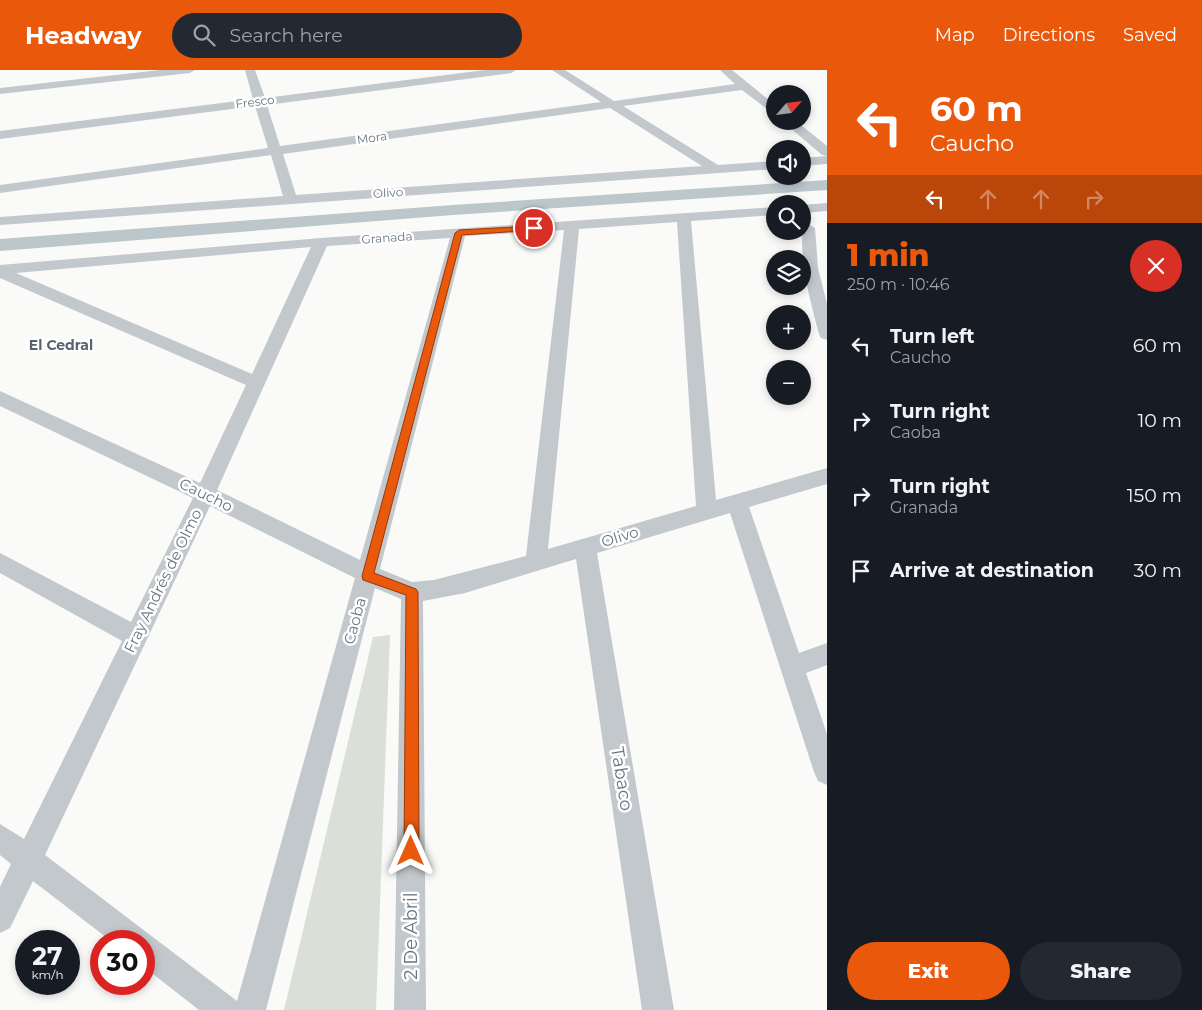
<!DOCTYPE html>
<meta charset="utf-8">
<style>
:root{--surface:#171b24;--page:#242831;--text:#f1f3f6;--muted:#9ea1a6;--accent:#ea580c}
body{margin:0;font-family:Montserrat,sans-serif;background:var(--page);color:var(--text);height:100vh;display:flex;flex-direction:column;font-size:19px;white-space:nowrap}
*{box-sizing:border-box;margin:0}
p{font-size:16px;color:var(--muted)}
.icon{flex:none;width:28px;height:28px;fill:none;stroke:currentColor;stroke-width:2;stroke-linecap:round;stroke-linejoin:round}
.map{position:relative;flex:1;overflow:hidden}
.details{display:flex;flex-direction:column;background:var(--surface);width:375px}
.details>*{flex:none}
.top-card{background:#ea580c;color:#fff;overflow:hidden}
.needle{width:32px;rotate:62deg}
.tools{position:absolute;left:766px;top:15px;display:grid;gap:10px}
.tools a{display:grid;place-items:center;width:45px;height:45px;border-radius:50%;background:var(--surface);box-shadow:0 2px 8px #0003;font-size:25px}
.speed{position:absolute;left:15px;top:860px;display:flex;gap:10px;font-size:25px;font-weight:700;text-align:center}
.speed>*{display:grid;place-content:center;width:65px;height:65px;border-radius:50%;background:var(--surface);box-shadow:0 2px 8px #0003;line-height:1}
.speed small{font-size:12px;font-weight:400}
.speed .limit{border:8px solid #d22;background:#fff;color:#111}
.pin{position:absolute;display:grid;place-items:center;width:42px;height:42px;color:#fff;margin:-21px;border:2px solid #fff;border-radius:50%;box-shadow:0 1px 5px #0007}
.me{position:absolute;width:55px;margin:-28px;rotate:0deg;stroke-linejoin:round;filter:drop-shadow(0 0 4px #0008)}
.turn{display:flex;align-items:center;gap:18px;height:105px;padding:0 20px;font-size:22px}
.turn .icon{width:65px;height:65px;stroke-width:2.5}
.turn b{display:block;font-size:35px;line-height:42px}
.lanes{display:flex;align-items:center;height:48px;padding:0 20px;background:#0003;justify-content:center;gap:25px;direction:ltr}
.lanes .off{opacity:.35}
.round{display:grid;place-items:center;flex:none;width:52px;height:52px;border-radius:26px;background:var(--page)}
.head{display:flex;align-items:center;justify-content:space-between;height:85px;padding:0 20px}
h1{font-size:30px;font-weight:800;line-height:38px;color:var(--accent)}
.cta{display:flex;gap:10px;margin-top:auto;padding:10px 20px}
.cta a{flex:1;height:58px;border-radius:30px;background:var(--accent);color:#fff;font-size:20px;font-weight:800;line-height:58px;text-align:center}
.cta a+a{background:var(--page);color:var(--text)}
ul{padding:0;list-style:none}
li{display:flex;align-items:center;gap:15px;height:75px;padding:0 20px}
li div{flex:1}
li b{display:block;font-size:19px}
li em{font-style:normal}
header{display:flex;align-items:center;gap:30px;box-sizing:border-box;height:70px;padding:0 25px;background:var(--accent);color:#fff}
header strong{font-size:24px}
nav{display:flex;gap:28px;margin-inline-start:auto;font-size:18px}
.search{width:350px;height:45px;background:var(--page);display:flex;align-items:center;gap:12px;box-sizing:border-box;padding:0 18px;border-radius:28px;color:var(--muted);font-size:19px}
main{display:flex;flex:1;min-height:0}
.map>svg:first-child{display:block}
.green{fill:#dadfd7}
.lines{fill:none;stroke-linecap:round;stroke-linejoin:round}
.canal{fill:#bbc7cb;fill-rule:evenodd}
.minor{fill:#c3c8cc;fill-rule:evenodd}
.route{fill:#ea580c;stroke:#983908}
.labels{text-anchor:middle;stroke-width:5;stroke-linejoin:round;paint-order:stroke}
.far-street-label{font-size:12px;fill:#657683;stroke:#fff}
.far-neighbourhood-label{font-size:14px;font-weight:bold;fill:#57646e;stroke:#fff}
.street-label{font-size:15px;fill:#657683;stroke:#fff}
.near-street-label{font-size:18px;fill:#657683;stroke:#fff}
</style>
<header>
<strong>Headway</strong>
<div class="search"><svg class="icon" aria-label="search" viewBox="0 0 24 24"><circle cx="10" cy="10" r="6"/><path d="M15 15l6 6"/></svg>Search here</div>
<nav><a>Map</a><a>Directions</a><a>Saved</a></nav>
</header>
<main>
<div class="map">
<svg width="827" height="940" viewBox="0 0 827 940">
<rect width="100%" height="100%" fill="#fafaf8"/>
<!-- green -->
<path class="green" d="M390,565l-14,375h-92l89,-373z"/>
<g class="lines">
<!-- canal -->
<path class="canal" d="M827,110v10l-374,25 -453,36v-12l453,-34z"/>
<!-- minor -->
<path class="minor" d="M160,0h35l-5,3 -190,21v-6z
M245,0h10l10,28 220,-28h31l-5,3 -244,32 13,41 321,-44 -49,-32h13l49,31 121,-17 -15,-14h12l43,35v10l-33,-25 -119,16 95,59 57,-4v8l-775,56v-8l283,-21 -12,-41 -271,38v-8l268,-37 -13,-42 -255,33v-8l253,-32zM610,38l92,58 -406,29 -13,-41z
M782,51h14l31,25v10l-5,-1z
M827,86v8l-25,2v-8z
M827,133v8l-25,2v-8z
M775,137v8l-84,6 25,279 111,-32v16l-78,23 50,146 28,-10v22l-21,8 21,61v51l-9,-4 -4,-9 -84,-259 -133,40 77,457h-32l-66,-451 -111,34 -42,8 3,409h-32l7,-411 -26,-11 -109,422h-67l-55,-43v-26h-33l-78,-60 -23,47 -10,5v-46l11,-23 -11,-9v-31l24,15 98,-198 -122,-68v-20l131,69 62,-124 -193,-92v-15l200,92 46,-98 -246,-107v-13l321,-27zM677,152l19,284 -148,43 31,-320zM564,160l-38,326 -92,24 -22,2 -32,-13 85,-333zM450,168l-90,322 -143,-70 110,-244zM311,177l-59,127 -236,-101zM210,436l145,72 -118,423 -192,-146z
M808,154l7,4 3,40 9,36v36l-6,-2 -2,-4c-10,-38 -20,-73 -16,-109z"/>
</g>
<!-- route -->
<path class="route" d="M534,156h3v4l-75,5 -88,338 42,16 2,3 1,259 -3,5 -5,2 -5,-2 -2,-5 2,-256 -43,-15 -1,-4 93,-343 4,-3z"/>
<g class="labels">
<!-- far-street labels -->
<g class="far-street-label">
<text transform="translate(255 32) rotate(-7)" y="4">Fresco</text>
<text transform="translate(372 68) rotate(-8)" y="4">Mora</text>
<text transform="translate(388 123) rotate(-4)" y="4">Olivo</text>
<text transform="translate(387 168) rotate(-4)" y="4">Granada</text>
</g>
<!-- far-neighbourhood labels -->
<g class="far-neighbourhood-label">
<text x="61" y="280">El Cedral</text>
</g>
<!-- street labels -->
<g class="street-label">
<text transform="translate(206 425) rotate(26)" y="5">Caucho</text>
<text transform="translate(620 467) rotate(-17)" y="5">Olivo</text>
<text transform="translate(163 511) rotate(-64)" y="5">Fray Andrés de Olmo</text>
<text transform="translate(355 551) rotate(-75)" y="5">Caoba</text>
</g>
<!-- near-street labels -->
<g class="near-street-label">
<text transform="translate(622 709) rotate(81)" y="6">Tabaco</text>
<text transform="translate(411 866) rotate(-90)" y="6">2 De Abril</text>
</g>
</g>
</svg>
<div class="tools">
<a><svg class="needle" viewBox="-14 -14 28 28"><path d="M0-13l5 13h-10z" fill="#e53935"/><path d="M0 13l5-13h-10z" fill="#9ea1a6"/></svg></a>
<a><svg class="icon" aria-label="sound" viewBox="0 0 24 24"><path d="M4 9h4l5-4v14l-5-4H4zM17 9q2 3 0 6"/></svg></a>
<a><svg class="icon" aria-label="search" viewBox="0 0 24 24"><circle cx="10" cy="10" r="6"/><path d="M15 15l6 6"/></svg></a>
<a><svg class="icon" aria-label="layers" viewBox="0 0 24 24"><path d="M12 4l9 5-9 5-9-5zM3 14l9 5 9-5"/></svg></a>
<a>+</a>
<a>−</a>
</div>
<div class="speed"><div>27<small>km/h</small></div><div class="limit">30</div></div>
<div class="pin" style="left:534px;top:158px;background:#d93025"><svg class="icon" aria-label="arrive" viewBox="0 0 24 24"><path d="M6 21V4h12l-3 4 3 4H6"/></svg></div>
<svg class="me" style="left:411px;top:781px" viewBox="-20 -20 40 40"><path d="M0-17L14 15 0 8-14 15z" fill="#ea580c" stroke="#fff" stroke-width="4"/></svg>
</div>
<section class="details">
<div class="top-card">
<div class="turn"><svg class="icon" aria-label="left" viewBox="0 0 24 24"><path d="M17 20v-9H6M10 6l-5 5 5 5"/></svg><div><b>60 m</b>Caucho</div></div>
<div class="lanes"><svg class="icon" aria-label="left" viewBox="0 0 24 24"><path d="M17 20v-9H6M10 6l-5 5 5 5"/></svg><svg class="icon off" aria-label="ahead" viewBox="0 0 24 24"><path d="M12 20V5M6 11l6-6 6 6"/></svg><svg class="icon off" aria-label="ahead" viewBox="0 0 24 24"><path d="M12 20V5M6 11l6-6 6 6"/></svg><svg class="icon off" aria-label="right" viewBox="0 0 24 24"><path d="M7 20v-9h11M14 6l5 5-5 5"/></svg></div>
</div>
<div class="head"><div><h1>1 min</h1><p>250 m · 10:46</p></div><a class="round" style="background:#d93025;color:#fff"><svg class="icon" aria-label="close" viewBox="0 0 24 24"><path d="M6 6l12 12M18 6L6 18"/></svg></a></div>
<ul>
<li><svg class="icon" aria-label="left" viewBox="0 0 24 24"><path d="M17 20v-9H6M10 6l-5 5 5 5"/></svg><div><b>Turn left</b><p>Caucho</p></div><em>60 m</em></li>
<li><svg class="icon" aria-label="right" viewBox="0 0 24 24"><path d="M7 20v-9h11M14 6l5 5-5 5"/></svg><div><b>Turn right</b><p>Caoba</p></div><em>10 m</em></li>
<li><svg class="icon" aria-label="right" viewBox="0 0 24 24"><path d="M7 20v-9h11M14 6l5 5-5 5"/></svg><div><b>Turn right</b><p>Granada</p></div><em>150 m</em></li>
<li><svg class="icon" aria-label="arrive" viewBox="0 0 24 24"><path d="M6 21V4h12l-3 4 3 4H6"/></svg><div><b>Arrive at destination</b></div><em>30 m</em></li>
</ul>
<div class="cta"><a>Exit</a><a>Share</a></div>
</section>
</main>
